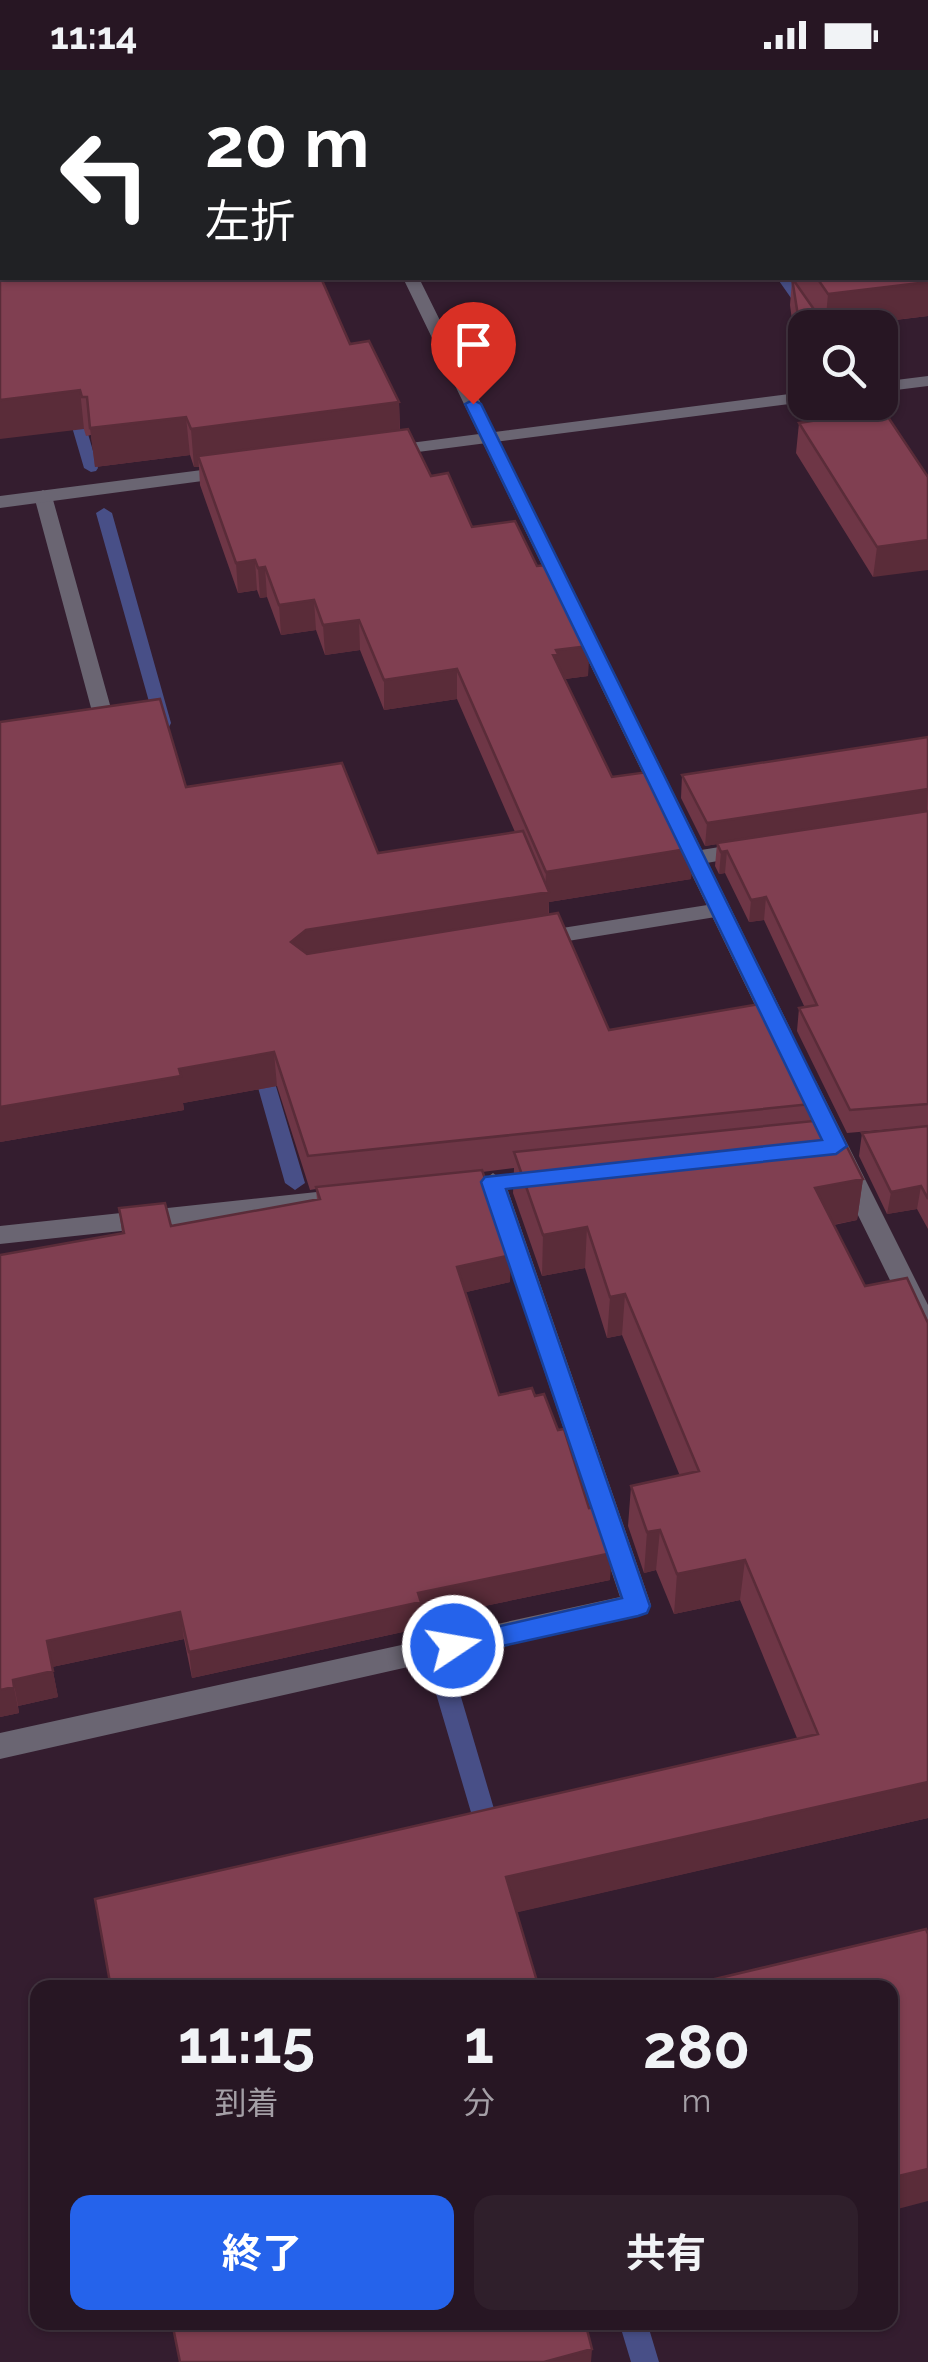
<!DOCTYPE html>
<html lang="ja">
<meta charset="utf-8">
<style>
:root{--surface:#271623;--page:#2f1f2b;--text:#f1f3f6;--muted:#a49fa6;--line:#433541;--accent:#2563eb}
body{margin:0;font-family:Raleway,"Noto Sans JP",sans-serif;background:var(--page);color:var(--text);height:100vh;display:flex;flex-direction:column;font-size:38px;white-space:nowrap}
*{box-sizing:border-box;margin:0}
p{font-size:32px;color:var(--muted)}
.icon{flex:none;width:55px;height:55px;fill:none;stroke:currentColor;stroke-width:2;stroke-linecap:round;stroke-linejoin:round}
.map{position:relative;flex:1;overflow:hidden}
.sheet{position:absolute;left:30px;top:1910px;width:868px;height:350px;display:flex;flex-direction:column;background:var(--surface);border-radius:20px;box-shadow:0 2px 8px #0004,0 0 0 2px var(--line)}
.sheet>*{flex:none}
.banner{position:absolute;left:0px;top:0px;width:930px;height:210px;box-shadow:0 2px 8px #0004,0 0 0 2px var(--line);background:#202124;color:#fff;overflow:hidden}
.fabs{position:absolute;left:788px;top:240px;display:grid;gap:20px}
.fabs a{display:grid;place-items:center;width:110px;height:110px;border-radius:20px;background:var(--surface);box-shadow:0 2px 8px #0004,0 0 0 2px var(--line);font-size:50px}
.pin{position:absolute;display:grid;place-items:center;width:85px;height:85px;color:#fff;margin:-102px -42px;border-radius:50% 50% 50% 0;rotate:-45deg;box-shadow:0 0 10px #0007}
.pin .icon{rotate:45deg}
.me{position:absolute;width:110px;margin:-55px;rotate:78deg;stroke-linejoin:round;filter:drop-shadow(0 0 8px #0008)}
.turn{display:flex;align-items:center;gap:35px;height:210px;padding:0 40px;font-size:45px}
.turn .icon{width:130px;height:130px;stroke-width:2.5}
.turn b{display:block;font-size:70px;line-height:85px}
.eta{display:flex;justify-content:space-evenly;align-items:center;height:170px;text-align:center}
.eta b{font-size:60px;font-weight:700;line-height:70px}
.action{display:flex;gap:20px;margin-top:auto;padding:20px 40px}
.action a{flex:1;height:115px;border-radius:20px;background:var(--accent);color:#fff;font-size:40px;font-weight:700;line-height:115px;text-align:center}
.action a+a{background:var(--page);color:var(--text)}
.status{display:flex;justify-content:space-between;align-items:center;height:70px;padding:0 50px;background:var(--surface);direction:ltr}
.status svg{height:28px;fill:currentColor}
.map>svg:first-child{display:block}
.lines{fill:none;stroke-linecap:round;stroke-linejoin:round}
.stream{fill:#484f87;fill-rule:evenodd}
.service{fill:#6a6572;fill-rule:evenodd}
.minor{fill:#6a6572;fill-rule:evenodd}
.tertiary{fill:#6a6572;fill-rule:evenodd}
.wall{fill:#6e3646}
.shaded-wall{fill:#5a2c39}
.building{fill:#803f51;stroke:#5a2c39;stroke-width:2.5}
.route{fill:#2563eb;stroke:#184099;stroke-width:2.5}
</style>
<div class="status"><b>11:14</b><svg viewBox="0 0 49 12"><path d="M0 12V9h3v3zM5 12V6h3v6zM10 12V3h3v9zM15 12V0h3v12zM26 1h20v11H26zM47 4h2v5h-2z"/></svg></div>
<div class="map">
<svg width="928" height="2292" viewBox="0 0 928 2292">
<rect width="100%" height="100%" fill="#341d2f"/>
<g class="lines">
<!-- stream -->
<path class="stream" d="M777,208h12l37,50h-14z
M79,353l7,4 12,41 -2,3 -5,1 -7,-4 -12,-41z
M104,438l8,5 59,210 -2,4h-12l-2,-4 -59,-210z
M260,987l9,6 36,120 -10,7 -10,-7 -34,-120z
M444,1600l8,3 4,7 46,156 -3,8 -9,3 -9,-3 -3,-8 -46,-156 4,-7z
M619,2252h28l12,40h-28z"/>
<!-- service -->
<path class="service" d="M43,420l9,6 65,234 -3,4 -7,2 -10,-6 -63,-234z
M750,772l11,7 -3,5 -63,11 -11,-7 11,-7z
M720,833l11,7 -3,5 -191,31 -11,-7 11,-7z"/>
<!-- minor -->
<path class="minor" d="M403,208h16l373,754 -4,6h-16l-4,-6z
M804,1003l12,8 112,224v36l-9,-3 -4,-7 -123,-250z
M493,1103l12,9 146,423 -4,8 -647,146v-26l620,-136 -139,-415z
M326,1121l12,9 -12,9 -326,35v-18z"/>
<!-- tertiary -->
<path class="tertiary" d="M928,306v10l-48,6v-10z
M805,322v10l-418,54 -9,-5 9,-5z
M233,396l9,6 -2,4 -240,32v-12z"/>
</g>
<!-- wall -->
<path class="wall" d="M0,0l2,2v69l-2,-8z
M928,29v217l-97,12h-26v74h73l50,75 -55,100 -77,-124 3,-30 7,-1 -3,-16 2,-16 -4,-1 -11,-84 2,-25 -2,-2h138z
M0,83l350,191 49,58 1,28 31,46 41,51 65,39 52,80 -1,30 -23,3 47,98 81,71 -2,31 -142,23v12l60,116 212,73 -3,17 45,59 -6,41 -23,5 31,61 63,37v495l-411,94 -406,76 686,-250 -57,-138 -66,14 -18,-44 -12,3 -16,-47 3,-40 49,-10 -58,-141 -15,3 -22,-70 -43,8 -29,-83 1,-25 -32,4 28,110 -44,10 33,103 111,185 -189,39v9l-229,50 -8,-39 -132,28 6,30 -40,9 1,7 -19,4 122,-484 -3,-25 52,18 146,-26 -1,-11 -6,1 -33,-104 -94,17 1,7 -184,32v-420l378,131 137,-21 -58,-133 -73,11 -24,-60 -35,5 -9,-25 -35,5 -14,-38 -7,1 -3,-8 -19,3 -38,-108 -1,-18h-5l-4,-12 -95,12 -4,-32 -5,1z
M928,667v389l-81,7 -50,-102 2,-23h6l-41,-88 -15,2 -24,-49 -6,1 -4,-8 2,-22 -12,2 -24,-48 1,-23z
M928,1056v103l-11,-20 -30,5 -28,-58 3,-23z"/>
<!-- shaded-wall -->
<path class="shaded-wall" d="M928,212v34l-103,12 3,-34z
M80,320l4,39 -84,10v-39z
M399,332l1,39 -202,15 1,11h-5l-3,-38z
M186,347l4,38 -95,12 -5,-39z
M928,470v30l-55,7 4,-30z
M255,490l2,30 -19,3 -2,-30z
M265,497l2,30 -7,1 -2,-30z
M314,530l2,30 -35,5 -2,-30z
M359,550l1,30 -35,5 -2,-30z
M589,576l-1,30 -31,4 -4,-25 3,-5z
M457,599v30l-73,11v-30z
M928,719l-1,22 -222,35 2,-23z
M693,778l-2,31 -142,23 -1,24 -241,38 -16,-22 15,-12 239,-37 1,-21z
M727,781l-2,22 -6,1 2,-22z
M766,827l-2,23 -15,2 2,-22z
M274,982l3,34 -94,17 1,7 -184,32v-35l179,-38z
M863,1109l-6,41 -47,9 5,-41z
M921,1116l-4,23 -30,5 4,-22z
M587,1157l-2,41 -43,8 1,-41z
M511,1185l-1,27 -52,12 -1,-27z
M625,1224l-3,41 -15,3 3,-41z
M660,1460l-4,40 -12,3 3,-41z
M612,1483l-2,27 -189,39v9l-229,50 -3,-26 229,-59z
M745,1490l-5,40 -66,14 3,-40z
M180,1542l4,27 -132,28 -5,-26z
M53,1601l5,26 -40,9 -5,-26z
M14,1617l5,26 -19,4v-27z
M928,1712v36l-422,97v-38z
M928,2099v32l-38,10v-33z
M592,2279l-1,13h-47z"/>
<!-- building -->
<path class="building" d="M0,0h658l1,2h-657v48l-2,-8z
M928,29v183l-100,12 -11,-16h111z
M0,83h2v125h319l29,66 19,-3 30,61 -208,27 -5,-12 -96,11 -3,-31h-5l-2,-7 -80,10z
M792,208l35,50h-22v32z
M810,332h68l50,75v63l-51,7 -78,-124 13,-2z
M408,359l23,47 17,-3 24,54 43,-6 22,45 11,-1 41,81 -33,4 2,4 -5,1 59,122 43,-6 38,77 -147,24 -89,-203 -73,11 -25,-60 -36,5 -9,-25 -35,5 -14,-38 -7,1 -3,-8 -19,3 -38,-107z
M160,629l26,88 156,-24 36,90 145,-22 26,61 -243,38 -15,12 16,12 251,-41 51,117 162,-28 50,101 -513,53 -34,-104 -95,17 2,7 -181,31v-385z
M928,667v52l-221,34 -25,-48z
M928,741v293l-78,6 -51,-102 18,-3 -51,-108 -15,3 -24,-49 -6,1 -4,-9z
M833,1049l30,60 -48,9 50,98 42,-8 21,45v459l-422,95 33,111h-428l-16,-89 723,-165 -73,-174 -68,14 -17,-44 -13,2 -16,-46 68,-15 -74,-177 -15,3 -23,-70 -44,8 -29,-83z
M928,1056v73l-7,-13 -30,6 -29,-59z
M482,1100l29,85 -54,12 42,128 33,-7 3,8 9,-2 14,36 6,-1 25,79 7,-1 16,46 -194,40 3,9 -232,50 -9,-40 -133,29 6,30 -40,9 1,7 -14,3v-435l124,-22 -5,-25 46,-5 6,23 149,-27 -4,-12z
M926,1859l2,5v235l-38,9v-190h-213z
M172,2252h413l7,27 -48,13h-364z"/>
<!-- route -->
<path class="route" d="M473,330l8,4 366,742 -11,8 -330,35 144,417 -3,7 -9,3 -185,41 -9,-3 -4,-8 4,-7 178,-41 -141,-416 4,-5 337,-37 -357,-736z"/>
</svg>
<div class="fabs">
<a><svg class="icon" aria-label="search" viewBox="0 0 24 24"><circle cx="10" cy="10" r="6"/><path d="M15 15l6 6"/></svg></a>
</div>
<div class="pin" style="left:473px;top:334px;background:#d93025"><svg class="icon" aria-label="arrive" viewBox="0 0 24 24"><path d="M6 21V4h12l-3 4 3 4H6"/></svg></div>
<svg class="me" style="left:453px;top:1576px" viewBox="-20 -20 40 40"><circle r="17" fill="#2563eb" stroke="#fff" stroke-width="3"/><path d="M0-11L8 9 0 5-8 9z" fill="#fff"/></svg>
<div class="banner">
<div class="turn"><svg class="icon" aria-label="left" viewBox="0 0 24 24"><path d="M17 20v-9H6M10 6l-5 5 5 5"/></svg><div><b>20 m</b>左折</div></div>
</div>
<section class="sheet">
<div class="eta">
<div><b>11:15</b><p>到着</p></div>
<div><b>1</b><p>分</p></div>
<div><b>280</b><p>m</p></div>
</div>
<div class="action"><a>終了</a><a>共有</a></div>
</section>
</div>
